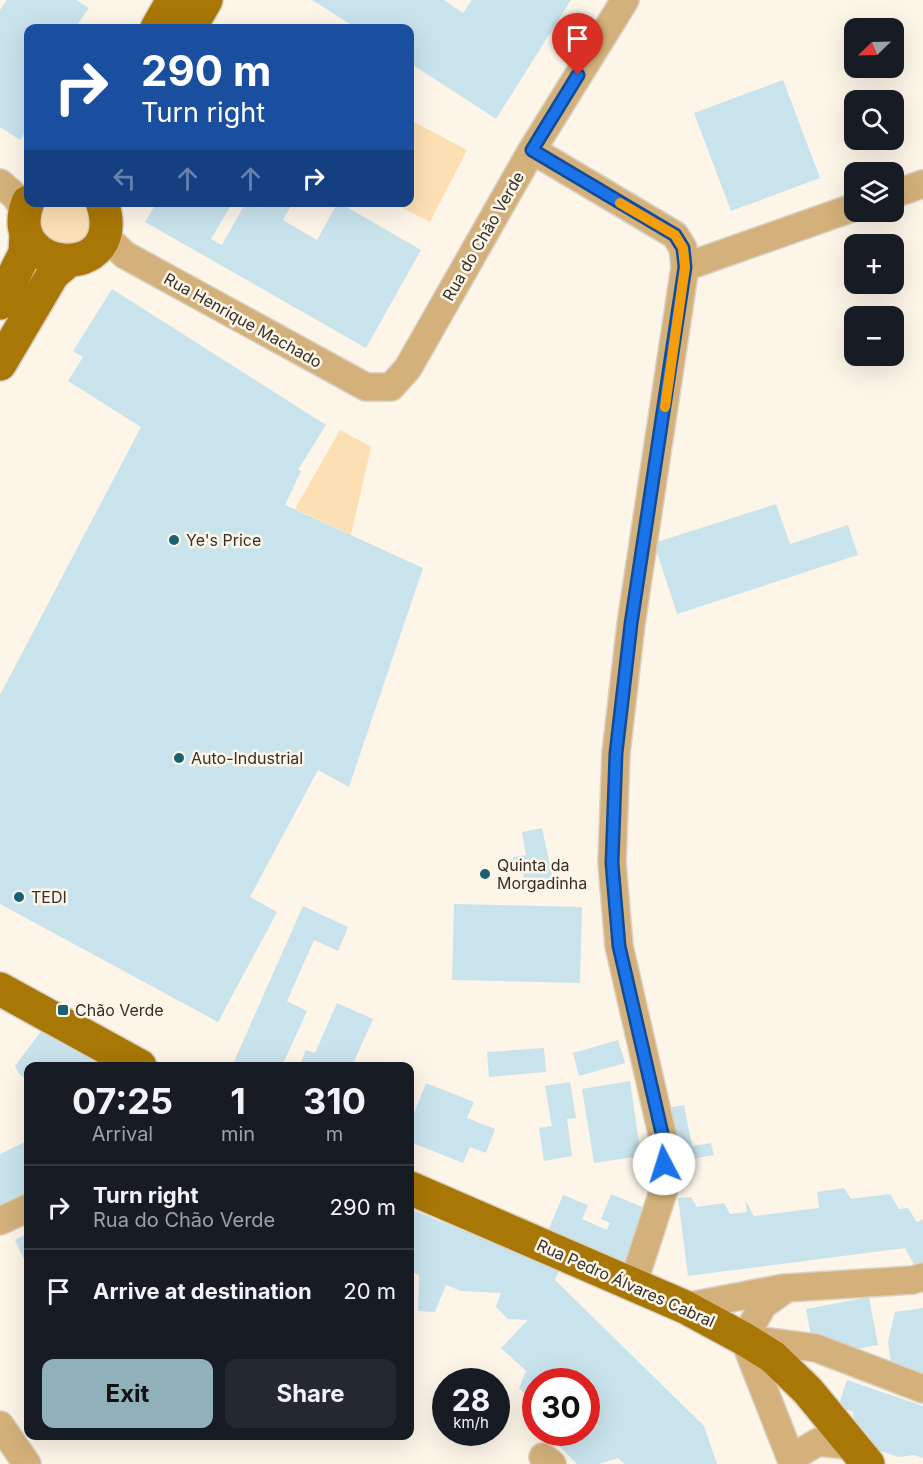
<!DOCTYPE html>
<meta charset="utf-8">
<style>
:root{--surface:#171b24;--page:#242831;--text:#f1f3f6;--muted:#9ea1a6;--line:#363941;--accent:#90b1ba}
body{margin:0;font-family:Inter,sans-serif;background:var(--page);color:var(--text);height:100vh;display:flex;flex-direction:column;font-size:22px;white-space:nowrap}
*{box-sizing:border-box;margin:0}
p{font-size:20px;color:var(--muted)}
.icon{flex:none;width:33px;height:33px;fill:none;stroke:currentColor;stroke-width:2;stroke-linecap:round;stroke-linejoin:round}
.map{position:relative;flex:1;overflow:hidden}
.sheet{position:absolute;left:24px;top:1062px;width:390px;height:378px;display:flex;flex-direction:column;background:var(--surface);border-radius:12px;box-shadow:0 6px 24px #0002}
.sheet>*{flex:none}
.top-card{position:absolute;left:24px;top:24px;width:390px;height:183px;border-radius:12px;box-shadow:0 6px 24px #0002;background:#1a4fa0;color:#fff;overflow:hidden}
.needle{width:39px;rotate:247deg}
.fabs{position:absolute;left:844px;top:18px;display:grid;gap:12px}
.fabs a{display:grid;place-items:center;width:60px;height:60px;border-radius:12px;background:var(--surface);box-shadow:0 6px 24px #0002;font-size:30px}
.speed{position:absolute;left:432px;top:1368px;display:flex;gap:12px;font-size:30px;font-weight:700;text-align:center}
.speed>*{display:grid;place-content:center;width:78px;height:78px;border-radius:50%;background:var(--surface);box-shadow:0 6px 24px #0002;line-height:1}
.speed small{font-size:15px;font-weight:400}
.speed .limit{border:9px solid #d22;background:#fff;color:#111}
.pin{position:absolute;display:grid;place-items:center;width:51px;height:51px;color:#fff;margin:-62px -26px;border-radius:50% 50% 50% 0;rotate:-45deg;box-shadow:0 0 6px #0007}
.pin .icon{rotate:45deg}
.me{position:absolute;width:66px;margin:-33px;rotate:355deg;stroke-linejoin:round;filter:drop-shadow(0 0 4px #0008)}
.turn{display:flex;align-items:center;gap:21px;height:126px;padding:0 18px;font-size:27px}
.turn .icon{width:78px;height:78px;stroke-width:2.5}
.turn b{display:block;font-size:42px;line-height:51px}
.lanes{display:flex;align-items:center;height:57px;padding:0 18px;background:#0003;justify-content:center;gap:30px;direction:ltr}
.lanes .off{opacity:.35}
.eta{display:flex;justify-content:space-evenly;align-items:center;height:102px;text-align:center}
.eta b{font-size:36px;font-weight:700;line-height:42px}
.button{display:flex;gap:12px;margin-top:auto;padding:12px 18px}
.button a{flex:1;height:69px;border-radius:12px;background:var(--accent);color:#111;font-size:24px;font-weight:700;line-height:69px;text-align:center}
.button a+a{background:var(--page);color:var(--text)}
ul{padding:0;list-style:none}
li{display:flex;align-items:center;gap:18px;height:84px;padding:0 18px;border-top:2px solid var(--line)}
li div{flex:1}
li b{display:block;font-size:22px}
li em{font-style:normal}
.map>svg:first-child{display:block}
.green{fill:#fcdfb2}
.building{fill:#c8e3ec}
.lines{fill:none;stroke-linecap:round;stroke-linejoin:round}
.minor-casing{stroke:#d9d1c5;stroke-width:30}
.major-casing{stroke:#d9d1c5;stroke-width:36}
.minor{stroke:#d4b17a;stroke-width:27}
.major{stroke:#a97706;stroke-width:33}
.route-casing{stroke:#114b97;stroke-width:15}
.route{stroke:#1a73e8;stroke-width:10}
.slow{stroke:#f59e0b;stroke-width:10}
.poi-dot{fill:#1a6071;stroke:#fdf5e8;stroke-width:2}
.labels{text-anchor:middle;stroke-width:5;stroke-linejoin:round;paint-order:stroke}
.street-label{font-size:16px;fill:#352f27;stroke:#fdf5e8}
.poi-label{font-size:16px;fill:#352f27;stroke:#fdf5e8;text-anchor:start}
</style>
<div class="map">
<svg width="923" height="1464" viewBox="0 0 923 1464">
<rect width="100%" height="100%" fill="#fdf5e8"/>
<!-- green -->
<path class="green" d="M410,120l57,30 -37,72 -37,-19 17,-1z
M46,203h37c19,25 1,42 -26,43l-17,-18z
M340,430l31,17 -20,88 -56,-26z"/>
<!-- building -->
<path class="building" d="M7,0h69l13,8 -14,20h-47v100l-8,12 -20,-13v-117z
M312,0h132l19,13 9,-13h99l-75,119 -86,-56v-35h-54z
M783,80l37,98 -89,33 -37,-98z
M157,202h76l-22,37 11,6 24,-43 13,6 3,-6h31l-10,18 34,20 21,-38 83,48 -55,98 -221,-126z
M112,289l214,136 -28,45 3,1 -16,34 138,63 -74,219 -31,-17 -68,127 27,15 -59,110 -218,-118v-209l141,-268 -73,-46 15,-24 -10,-6z
M776,504l14,40 58,-19 10,30 -181,59 -23,-71z
M542,828l13,60 -28,6 -6,-31 -7,1 -1,-7 13,-2 -4,-23z
M454,904l128,3 -2,76 -128,-3z
M303,906l45,21 -10,24 -24,-11 -27,61 20,10 -25,55h-50z
M337,1003l36,16 -21,47h-53l7,-16 9,3z
M47,1023l60,43h-79v15l-9,-7 -4,-8z
M618,1040l7,23 -46,13 -6,-23z
M544,1048l2,24 -57,5 -2,-25z
M630,1081l11,75 -47,7 -12,-74z
M570,1082l6,36 -9,1 5,37 -28,5 -5,-33 13,-2 -7,-40z
M426,1083l48,19 -7,16 28,11 -9,24 -16,-6 -7,16 -53,-21v-19z
M684,1105l8,41 19,-3 3,12 -43,8 -10,-54z
M28,1136v60l-28,14v-56l23,-11z
M844,1188l7,11 39,-5 9,15 9,-1 9,14 6,-3v47l-8,1 -10,-19 -217,28 -10,-78 13,-1 6,10 27,-4 6,11 17,-2 -2,-12 9,16 65,-8 -2,-16z
M611,1194l36,15 -23,56 -77,-32 16,-38 25,10 -6,14 25,11 3,-7 -9,-4z
M410,1209l149,61 -4,10 149,146 13,38h-93l-6,-6 -19,6h-22l-32,-32h41v-50h-50v22l-17,-16 7,-17 -25,-23 27,-28 -20,-1 -12,-12 5,-14 -40,-2 -15,-6 -11,27 -17,-1 1,-36 -9,-4z
M28,1233v35l-13,-28z
M869,1297l9,48 -63,12 -9,-48z
M923,1308v69l-31,-7 -4,-28 7,-30z
M847,1380l76,26v52l-9,-3 -16,2 -29,-10 -1,-13 -13,-4 -2,-18 -15,-5z"/>
<g class="lines">
<defs>
<path id="minor" d="M532,150l143,85 8,13 2,19 -54,357 -15,129 -4,110 7,83 45,196 1,44 -32,98
M0,183l16,14 9,15
M894,194l29,-10
M105,230l6,12 14,13 241,132h25l17,-19 124,-218 93,-150
M685,267l170,-60
M0,1221l28,-13
M685,1307l99,-19
M744,1339l19,-34 24,-17 126,-8 10,-3
M744,1339l49,125
M748,1339l68,9 107,41
M0,1425l27,39
M543,1457l9,7
M793,1457l25,-15 36,4"/>
<path id="major" d="M157,28l16,-28
M190,28l16,-28
M28,202c-28,72 102,83 74,0
M0,303l25,-50 1,-19
M0,364l53,-90 14,-12
M0,989l140,77
M410,1188l275,119 59,32 29,18 35,34 60,73"/>
</defs>
<!-- minor casing -->
<use href="#minor" class="minor-casing"/>
<!-- major casing -->
<use href="#major" class="major-casing"/>
<!-- minor -->
<use href="#minor" class="minor"/>
<!-- major -->
<use href="#major" class="major"/>
</g>
<g class="lines">
<defs>
<path id="route" d="M578,75l-46,75 143,85 8,13 2,19 -54,357 -15,129 -4,110 7,83 45,196v22"/>
</defs>
<!-- route casing -->
<use href="#route" class="route-casing"/>
<!-- route -->
<use href="#route" class="route"/>
<!-- slow -->
<path class="slow" d="M620,203l55,32 8,13 2,19 -20,140"/>
</g>
<!-- markers -->
<g class="poi-dot">
<circle cx="174" cy="540" r="6"/>
<circle cx="179" cy="758" r="6"/>
<circle cx="485" cy="874" r="6"/>
<circle cx="19" cy="897" r="6"/>
<rect x="57" y="1004" width="12" height="12" rx="3"/>
</g>
<g class="labels">
<!-- street labels -->
<g class="street-label">
<text transform="translate(483 236) rotate(-60)" y="6">Rua do Chão Verde</text>
<text transform="translate(243 320) rotate(29)" y="6">Rua Henrique Machado</text>
<text transform="translate(626 1283) rotate(24)" y="6">Rua Pedro Álvares Cabral</text>
</g>
<!-- poi labels -->
<g class="poi-label">
<text x="186" y="546">Ye's Price</text>
<text x="191" y="764">Auto-Industrial</text>
<text x="497" y="871">Quinta da<tspan x="497" dy="18">Morgadinha</tspan></text>
<text x="31" y="903">TEDI</text>
<text x="75" y="1016">Chão Verde</text>
</g>
</g>
</svg>
<div class="fabs">
<a><svg class="needle" viewBox="-14 -14 28 28"><path d="M0-13l5 13h-10z" fill="#e53935"/><path d="M0 13l5-13h-10z" fill="#9ea1a6"/></svg></a>
<a><svg class="icon" aria-label="search" viewBox="0 0 24 24"><circle cx="10" cy="10" r="6"/><path d="M15 15l6 6"/></svg></a>
<a><svg class="icon" aria-label="layers" viewBox="0 0 24 24"><path d="M12 4l9 5-9 5-9-5zM3 14l9 5 9-5"/></svg></a>
<a>+</a>
<a>−</a>
</div>
<div class="speed"><div>28<small>km/h</small></div><div class="limit">30</div></div>
<div class="pin" style="left:578px;top:75px;background:#d93025"><svg class="icon" aria-label="arrive" viewBox="0 0 24 24"><path d="M6 21V4h12l-3 4 3 4H6"/></svg></div>
<svg class="me" style="left:664px;top:1164px" viewBox="-20 -20 40 40"><circle r="19" fill="#fff"/><path d="M0-13L10 11 0 6-10 11z" fill="#1a73e8"/></svg>
<div class="top-card">
<div class="turn"><svg class="icon" aria-label="right" viewBox="0 0 24 24"><path d="M7 20v-9h11M14 6l5 5-5 5"/></svg><div><b>290 m</b>Turn right</div></div>
<div class="lanes"><svg class="icon off" aria-label="left" viewBox="0 0 24 24"><path d="M17 20v-9H6M10 6l-5 5 5 5"/></svg><svg class="icon off" aria-label="ahead" viewBox="0 0 24 24"><path d="M12 20V5M6 11l6-6 6 6"/></svg><svg class="icon off" aria-label="ahead" viewBox="0 0 24 24"><path d="M12 20V5M6 11l6-6 6 6"/></svg><svg class="icon" aria-label="right" viewBox="0 0 24 24"><path d="M7 20v-9h11M14 6l5 5-5 5"/></svg></div>
</div>
<section class="sheet">
<div class="eta">
<div><b>07:25</b><p>Arrival</p></div>
<div><b>1</b><p>min</p></div>
<div><b>310</b><p>m</p></div>
</div>
<ul>
<li><svg class="icon" aria-label="right" viewBox="0 0 24 24"><path d="M7 20v-9h11M14 6l5 5-5 5"/></svg><div><b>Turn right</b><p>Rua do Chão Verde</p></div><em>290 m</em></li>
<li><svg class="icon" aria-label="arrive" viewBox="0 0 24 24"><path d="M6 21V4h12l-3 4 3 4H6"/></svg><div><b>Arrive at destination</b></div><em>20 m</em></li>
</ul>
<div class="button"><a>Exit</a><a>Share</a></div>
</section>
</div>
